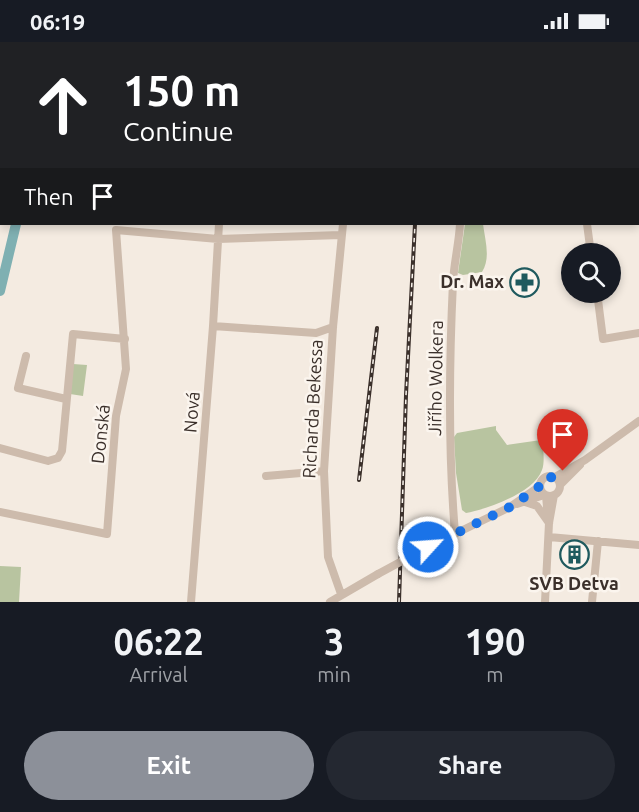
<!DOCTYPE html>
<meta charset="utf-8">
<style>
:root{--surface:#171b24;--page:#242831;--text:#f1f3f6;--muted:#9ea1a6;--accent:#8c9099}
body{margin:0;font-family:Ubuntu,sans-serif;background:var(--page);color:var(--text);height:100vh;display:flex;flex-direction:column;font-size:22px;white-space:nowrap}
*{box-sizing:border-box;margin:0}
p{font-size:20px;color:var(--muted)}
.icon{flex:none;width:33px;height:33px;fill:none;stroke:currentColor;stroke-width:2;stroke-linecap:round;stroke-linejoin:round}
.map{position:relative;height:560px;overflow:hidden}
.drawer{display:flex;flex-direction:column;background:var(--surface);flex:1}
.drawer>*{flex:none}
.guide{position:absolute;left:0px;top:0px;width:639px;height:183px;box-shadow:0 3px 9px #0003;background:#202124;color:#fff;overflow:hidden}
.buttons{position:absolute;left:561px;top:201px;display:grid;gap:12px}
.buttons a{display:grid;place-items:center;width:60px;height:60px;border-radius:50%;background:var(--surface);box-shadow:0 3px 9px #0003;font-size:30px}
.pin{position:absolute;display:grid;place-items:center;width:51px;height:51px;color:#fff;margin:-62px -26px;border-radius:50% 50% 50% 0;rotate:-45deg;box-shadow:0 0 6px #0007}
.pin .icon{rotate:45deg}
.me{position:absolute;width:66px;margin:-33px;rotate:64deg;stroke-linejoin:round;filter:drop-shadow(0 0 4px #0008)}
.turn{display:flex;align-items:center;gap:21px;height:126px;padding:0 24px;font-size:27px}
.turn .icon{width:78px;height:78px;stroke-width:2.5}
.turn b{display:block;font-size:42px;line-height:51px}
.then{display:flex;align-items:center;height:57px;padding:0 24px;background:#0003;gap:12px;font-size:22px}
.eta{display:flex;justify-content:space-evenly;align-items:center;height:102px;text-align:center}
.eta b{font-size:36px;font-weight:700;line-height:42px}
.button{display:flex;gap:12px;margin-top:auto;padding:12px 24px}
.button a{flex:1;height:69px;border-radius:36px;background:var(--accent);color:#fff;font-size:24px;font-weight:700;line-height:69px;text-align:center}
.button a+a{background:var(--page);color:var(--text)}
.status{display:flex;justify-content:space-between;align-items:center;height:42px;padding:0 30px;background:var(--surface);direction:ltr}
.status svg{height:16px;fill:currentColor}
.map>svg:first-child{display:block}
.green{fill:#b8c4a0}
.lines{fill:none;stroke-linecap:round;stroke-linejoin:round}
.river{stroke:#7fb0b2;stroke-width:10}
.minor{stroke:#cdbbac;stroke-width:8}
.tram{stroke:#3b302b;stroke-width:1.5}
.rail-casing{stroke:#3b302b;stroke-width:4}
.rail{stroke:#fbf5ee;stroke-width:1.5;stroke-dasharray:4.5;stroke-linecap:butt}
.minor-bridge{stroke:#cdbbac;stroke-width:8}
.route{stroke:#1a73e8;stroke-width:10;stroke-dasharray:0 18}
.labels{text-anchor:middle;stroke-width:5;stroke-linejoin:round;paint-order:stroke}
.poi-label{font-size:18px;font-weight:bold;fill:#3b302b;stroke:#fbf5ee;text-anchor:end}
.street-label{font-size:18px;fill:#3b302b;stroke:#fbf5ee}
</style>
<div class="status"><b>06:19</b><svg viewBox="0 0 49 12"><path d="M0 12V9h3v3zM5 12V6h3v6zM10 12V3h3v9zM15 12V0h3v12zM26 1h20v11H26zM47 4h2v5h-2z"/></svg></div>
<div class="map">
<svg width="639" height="560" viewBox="0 0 639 560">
<rect width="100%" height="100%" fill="#f4ebe1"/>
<!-- green -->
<path class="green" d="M465,182h18c2,16 8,34 -1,48l-19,3 -5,-2z
M73,322l14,1 -4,31 -13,-2z
M496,384v4l11,15 34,-5 2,2c0,9 2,20 -1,28 -8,23 -55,39 -76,43l-4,-3 -6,-37 -2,-36 3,-4z
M0,524l21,1 -2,35h-19z"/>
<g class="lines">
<!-- river -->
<path class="river" d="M74,2l1,-2
M0,249l16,-67"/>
<!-- minor -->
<path class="minor" d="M56,2v-2
M227,2v-2
M499,2v-2
M638,5l1,6
M638,59h1
M0,98l2,-2
M587,182l4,30
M597,250l6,47 36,-6
M213,284l103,7 17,-6
M26,314l-8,32 48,11
M0,406l48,13 10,-3 4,-7 11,-117 52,5
M540 444a10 10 0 1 1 20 0a10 10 0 1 1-20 0Z
M266,434l58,-5
M555,435l30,-17 54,-39
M560,443l20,-20
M546,454l2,22
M525,460l12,4 12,17
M517,462l27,-9
M0,470l107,22 9,-118 10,-47 -10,-139 102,9 123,-4
M455,491c-7,-83 -6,-167 -2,-251 1,-19 6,-39 7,-58
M549,495l90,8
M428,505l82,-40 30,-21
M341,552l-13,-37 -4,-86 9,-144 10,-103
M191,560l22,-276 6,-102
M330,560l48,-28
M545,560l4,-79 5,-28
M592,560l6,-61"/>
<!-- tram -->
<path class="tram" d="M0,9h2"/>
<defs>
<path id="rail" d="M421,2v-2
M359,438l18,-152
M399,560l7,-207 9,-171"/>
</defs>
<!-- rail casing -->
<use href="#rail" class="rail-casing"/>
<!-- rail -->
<use href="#rail" class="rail"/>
<!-- minor-bridge -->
<path class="minor-bridge" d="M378,532l50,-27"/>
</g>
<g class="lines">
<!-- route -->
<path class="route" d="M428,505l82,-40 30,-21 4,-8 11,-1 8,-6"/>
</g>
<!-- icons -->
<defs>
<symbol id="pharmacy-ring" viewBox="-11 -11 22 22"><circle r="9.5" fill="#fbf5ee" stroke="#1f5a5e" stroke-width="1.5"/><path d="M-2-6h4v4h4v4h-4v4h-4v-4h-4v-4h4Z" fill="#1f5a5e"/></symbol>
<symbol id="building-ring" viewBox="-11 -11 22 22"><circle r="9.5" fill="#fbf5ee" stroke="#1f5a5e" stroke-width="1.5"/><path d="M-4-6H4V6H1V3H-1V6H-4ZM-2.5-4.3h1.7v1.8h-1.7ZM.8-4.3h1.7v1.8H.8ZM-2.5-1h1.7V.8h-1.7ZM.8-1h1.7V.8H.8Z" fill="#1f5a5e"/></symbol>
</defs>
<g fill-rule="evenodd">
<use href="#pharmacy-ring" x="508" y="224" width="33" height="33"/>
<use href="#building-ring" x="558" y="496" width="33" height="33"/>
</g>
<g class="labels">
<!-- poi labels -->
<g class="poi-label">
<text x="504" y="246">Dr. Max</text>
<text x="574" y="548" text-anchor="middle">SVB Detva</text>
</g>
<!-- street labels -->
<g class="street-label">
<text transform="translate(436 336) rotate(-89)" y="6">Jiřího Wolkera</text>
<text transform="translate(313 367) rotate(-87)" y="6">Richarda Bekessa</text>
<text transform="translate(192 370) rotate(-85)" y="6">Nová</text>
<text transform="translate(101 392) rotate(-84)" y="6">Donská</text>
</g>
</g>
</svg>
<div class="buttons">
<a><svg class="icon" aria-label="search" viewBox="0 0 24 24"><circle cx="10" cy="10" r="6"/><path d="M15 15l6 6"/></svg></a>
</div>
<div class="pin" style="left:563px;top:429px;background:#d93025"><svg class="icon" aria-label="arrive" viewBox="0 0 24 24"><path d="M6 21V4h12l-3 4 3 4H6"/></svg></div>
<svg class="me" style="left:428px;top:505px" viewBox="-20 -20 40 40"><circle r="17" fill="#1a73e8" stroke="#fff" stroke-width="3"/><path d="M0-11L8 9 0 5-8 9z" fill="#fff"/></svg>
<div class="guide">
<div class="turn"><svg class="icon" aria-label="ahead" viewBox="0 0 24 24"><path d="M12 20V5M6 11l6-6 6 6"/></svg><div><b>150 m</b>Continue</div></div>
<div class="then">Then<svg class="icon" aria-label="arrive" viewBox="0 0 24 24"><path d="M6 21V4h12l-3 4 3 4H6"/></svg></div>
</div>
</div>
<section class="drawer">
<div class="eta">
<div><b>06:22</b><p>Arrival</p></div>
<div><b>3</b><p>min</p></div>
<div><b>190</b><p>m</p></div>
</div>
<div class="button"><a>Exit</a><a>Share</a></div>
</section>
